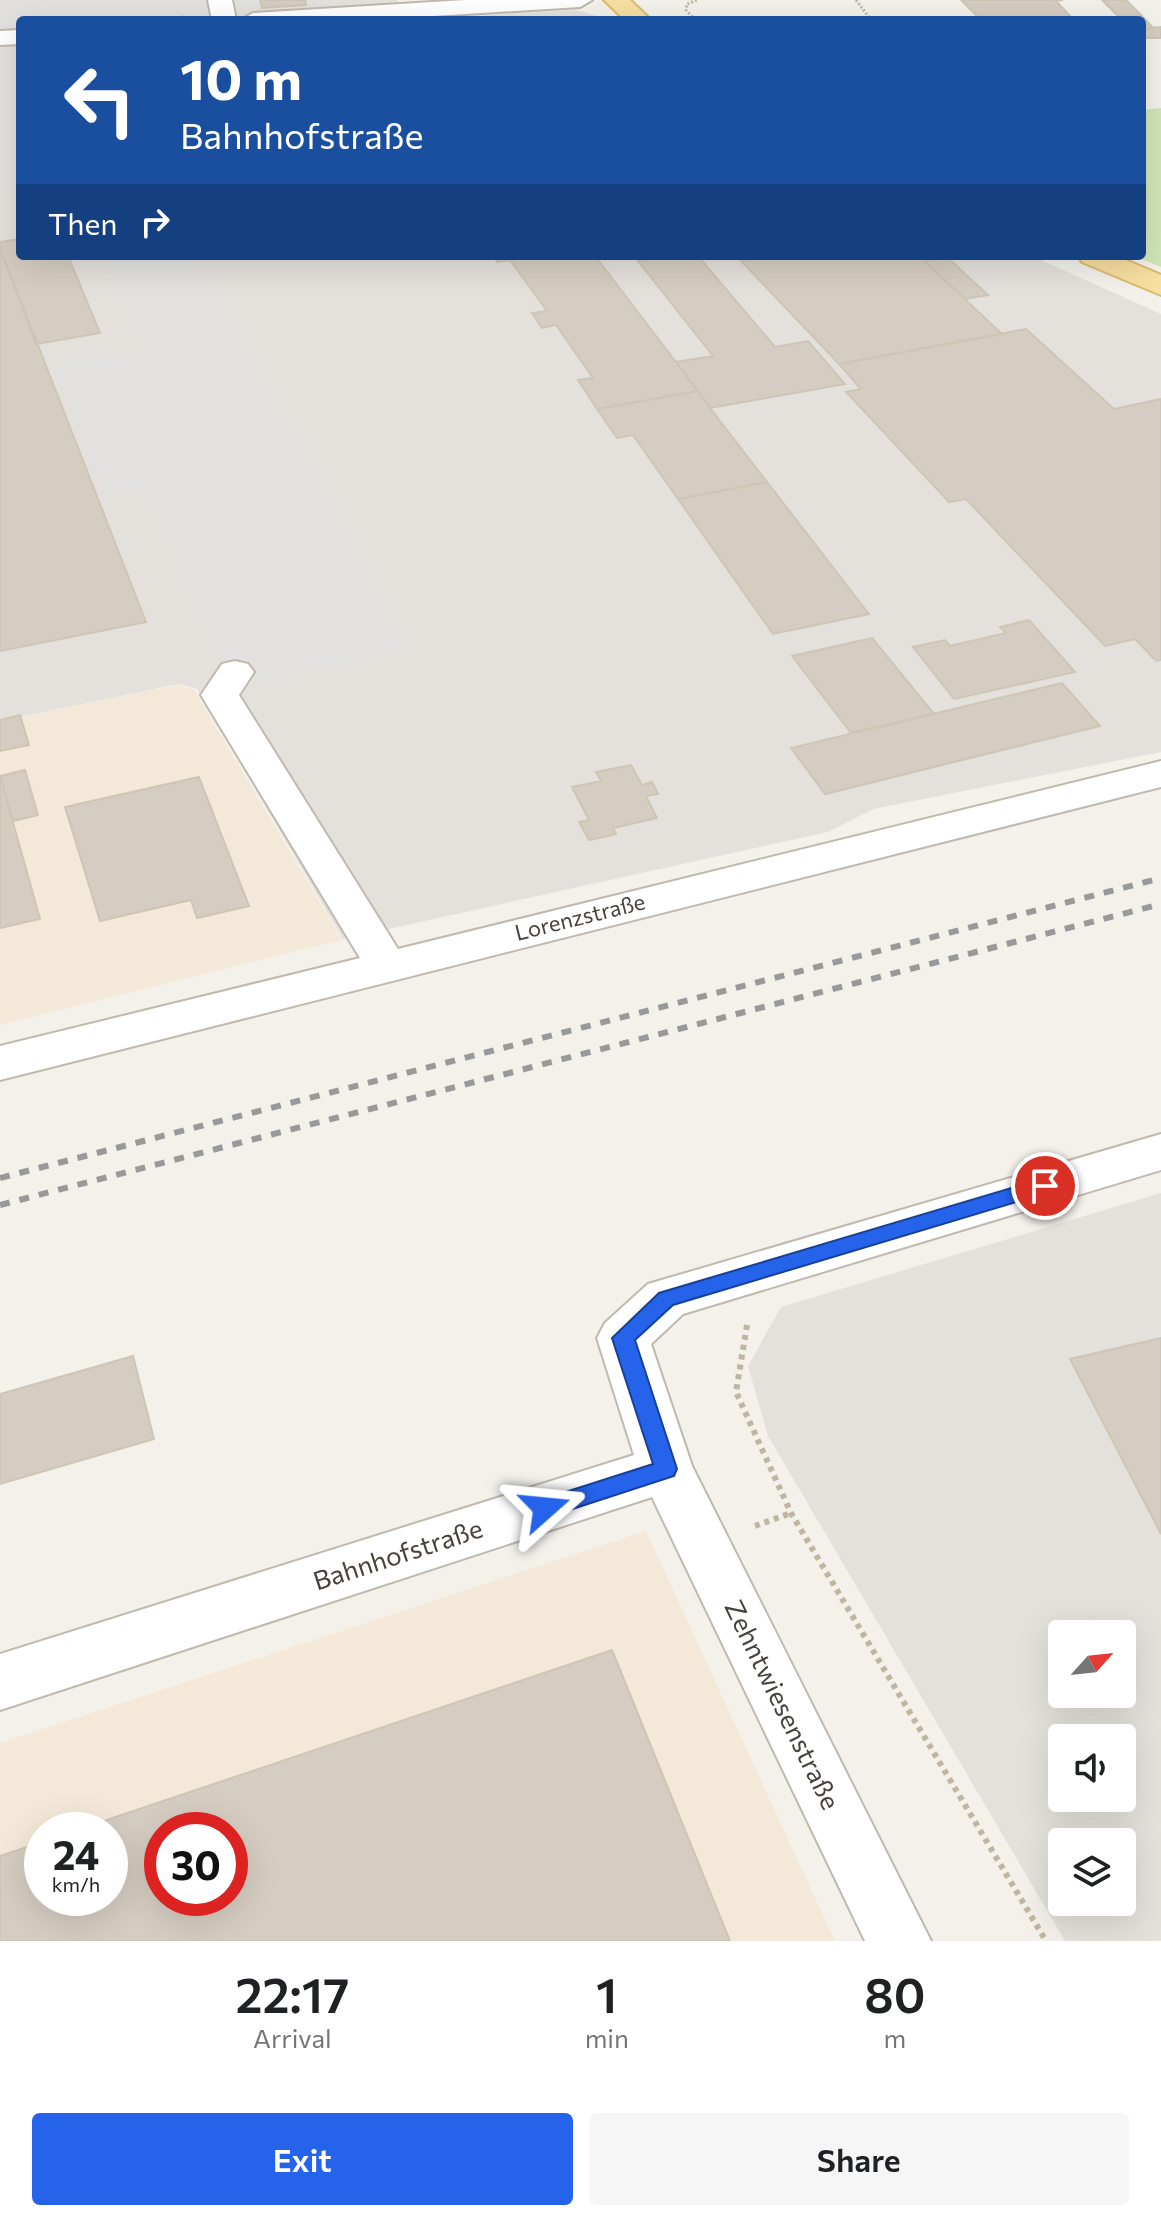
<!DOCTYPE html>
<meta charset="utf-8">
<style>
:root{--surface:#fff;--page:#f6f6f6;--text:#202124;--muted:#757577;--accent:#2563eb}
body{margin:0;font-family:Commissioner,sans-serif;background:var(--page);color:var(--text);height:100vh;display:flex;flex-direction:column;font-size:30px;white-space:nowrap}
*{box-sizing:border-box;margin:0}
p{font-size:26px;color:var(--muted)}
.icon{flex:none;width:44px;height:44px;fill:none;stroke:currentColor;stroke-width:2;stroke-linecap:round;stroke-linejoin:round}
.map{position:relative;height:1941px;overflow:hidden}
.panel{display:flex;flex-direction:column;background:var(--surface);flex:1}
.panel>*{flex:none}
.banner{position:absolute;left:16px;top:16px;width:1130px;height:244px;border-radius:8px;box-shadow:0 8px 32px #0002;background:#1a4fa0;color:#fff;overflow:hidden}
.needle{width:52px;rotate:63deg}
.fabs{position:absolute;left:1048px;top:1620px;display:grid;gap:16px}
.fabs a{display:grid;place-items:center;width:88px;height:88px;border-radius:8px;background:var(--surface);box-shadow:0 8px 32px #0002;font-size:40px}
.speed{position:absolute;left:24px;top:1812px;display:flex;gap:16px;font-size:40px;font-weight:700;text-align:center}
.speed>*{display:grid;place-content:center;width:104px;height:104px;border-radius:50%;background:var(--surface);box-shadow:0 8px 32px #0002;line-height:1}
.speed small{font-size:20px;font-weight:400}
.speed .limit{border:12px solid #d22;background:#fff;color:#111}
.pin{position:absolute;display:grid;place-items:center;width:68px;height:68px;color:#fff;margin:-34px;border:4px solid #fff;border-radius:50%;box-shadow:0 2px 8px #0007}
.me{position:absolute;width:88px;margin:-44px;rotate:72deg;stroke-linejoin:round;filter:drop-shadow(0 0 6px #0008)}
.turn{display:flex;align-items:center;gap:28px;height:168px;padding:0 32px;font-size:36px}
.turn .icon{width:104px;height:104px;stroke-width:2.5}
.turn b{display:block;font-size:56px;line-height:68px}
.then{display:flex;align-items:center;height:76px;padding:0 32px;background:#0003;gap:16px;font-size:30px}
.eta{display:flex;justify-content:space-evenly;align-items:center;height:136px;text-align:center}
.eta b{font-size:48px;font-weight:600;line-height:56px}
.button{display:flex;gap:16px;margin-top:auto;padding:16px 32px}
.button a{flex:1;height:92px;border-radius:8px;background:var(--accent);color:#fff;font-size:32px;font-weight:600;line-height:92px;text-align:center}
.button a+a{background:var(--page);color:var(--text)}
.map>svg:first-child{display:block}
.commercial{fill:#f4e8d8;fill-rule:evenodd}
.industrial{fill:#e4e0dc;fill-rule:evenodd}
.green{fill:#d0e5b7}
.parking{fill:#e3e1df}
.building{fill:#d5cdc1;stroke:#cfc5b5;stroke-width:2;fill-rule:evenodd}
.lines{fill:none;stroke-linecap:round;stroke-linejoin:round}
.minor-casing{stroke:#bfb9ae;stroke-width:4}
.major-casing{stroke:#dbbb72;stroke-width:4}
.path-far1{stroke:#c0b5a0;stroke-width:3;stroke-dasharray:2 2;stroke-linecap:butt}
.path{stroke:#c0b5a0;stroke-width:6;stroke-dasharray:5 5;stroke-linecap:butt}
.minor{fill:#fff;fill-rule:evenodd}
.major{fill:#f7dea1;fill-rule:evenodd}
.rail{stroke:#999;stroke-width:6;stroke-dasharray:10 10;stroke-linecap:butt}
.route{fill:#2563eb;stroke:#184099;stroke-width:2}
.labels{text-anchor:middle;stroke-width:8;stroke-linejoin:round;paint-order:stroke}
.street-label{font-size:22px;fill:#484239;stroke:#fff}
.near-street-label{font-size:26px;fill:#484239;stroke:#fff}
</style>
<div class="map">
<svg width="1161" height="1941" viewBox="0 0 1161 1941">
<rect width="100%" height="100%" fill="#f4f1eb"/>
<!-- commercial -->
<path class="commercial" d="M178,685l16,5 148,250 -342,85v-304z
M646,1531l189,410h-835v-198zM42,1830h68v68h-68zM162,1830h68v68h-68z"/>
<!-- industrial -->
<path class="industrial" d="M0,0h397l8,20 170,-10 39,10h-594v236h1012l129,58v438l-288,57 -45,23 -485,107 -146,-250 -18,-5 -179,37z
M1161,1193v748h-96l-297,-505 -20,-70 33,-59zM1062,1634h60v60h-60zM1062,1738h60v60h-60zM1062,1842h60v60h-60z"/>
<!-- green -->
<path class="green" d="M1161,108v159l-27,-11h8v-146z"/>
<!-- parking -->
<path class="parking" d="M0,0h90l1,20h-71v5l-20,2z
M100,0h160l2,8 -160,12z
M20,59v152l-20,-56v-95z
M102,256h92l208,393 -173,38 -82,-199 -45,7 -49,-129 92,-17z"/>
<!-- building -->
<path class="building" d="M260,0h45l1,5 -44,3z
M961,0h102l-7,1 16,17 -91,2z
M1102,0h24l16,16 -23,1z
M1142,16l11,12 -11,1v-9l-23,-3z
M1161,27v11h-19v-9z
M20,239v17h48l32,77 -64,11 -36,-96v-6z
M0,248l146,374 -146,29z
M494,256h101l103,135 -101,18 -19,-29 15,-2 -37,-53 -14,3 -10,-15 15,-2 -37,-51 -13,2z
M669,256h29l77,91 33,-6 37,43 -135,24 -34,-46 37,-6 -75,-95z
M767,256h152l83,78 -163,30 -98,-103z
M947,257l41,38 -23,4 -40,-38z
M1026,329l88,80 47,-10v261l-5,1 -21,-22 -30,7 -139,-147 -17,3 -103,-110 15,-3 -22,-25z
M698,391l12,17 57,74 -89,17 -45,-64 -16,3 -20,-29z
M767,482l102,132 -96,20 -95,-135z
M1029,620l46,52 -121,27 -41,-52 32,-7 5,6 56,-13 -6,-6z
M872,638l62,76 -83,19 -59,-77z
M1062,683l38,43 -275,68 -34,-46z
M20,715l9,30 -29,6v-31z
M631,765l11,20 10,-3 6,12 -12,2 11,22 -44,10 3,6 -27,6 -10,-18 10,-2 -17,-33 29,-6 -5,-9z
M25,770l13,45 -25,6 -13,-45z
M0,776l40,143 -40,9z
M199,777l50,129 -52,12 -6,-18 -91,21 -35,-114z
M1161,1338v196l-91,-175z
M133,1356l21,83 -154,45v-90z
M612,1650l118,291h-730v-85l42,-14v56h68v-68h-33zM162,1830h68v68h-68z"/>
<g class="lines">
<defs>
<path id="minor" d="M208,0h24l4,20h-24z
M465,0h127l-12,7 -212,13h-127l12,-7z
M20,30v14l-20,1v-14z
M235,661l13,3 6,8 -15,23 159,254 763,-188v26l-1161,293v-34l360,-88 -159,-263 21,-31z
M1161,1134v36l-478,144 -32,30 41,122 239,475h-66l-213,-444 -652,213v-56l634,-199 -37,-117 8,-15 43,-39z"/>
<path id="major" d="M604,0h26l21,20h-26z
M1078,256h38l45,19v20l-79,-33z"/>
</defs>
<!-- minor casing -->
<use href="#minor" class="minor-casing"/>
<!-- major casing -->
<use href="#major" class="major-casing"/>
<!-- path-far1 -->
<path class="path-far1" d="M856,0l15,20
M142,20l42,-3
M695,20l-9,-10 1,-6 10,-4"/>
<!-- path -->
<path class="path" d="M747,1325l-11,67 55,121 255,428
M755,1526l36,-13"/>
<!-- minor -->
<use href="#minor" class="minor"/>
<!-- major -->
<use href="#major" class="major"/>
<!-- rail -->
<path class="rail" d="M0,1178l1161,-300
M0,1205l1161,-301"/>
</g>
<!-- route -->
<path class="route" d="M1045,1178l8,3 2,5 -2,5 -380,114 -38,35 42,129 -3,7 -129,42 -8,-3 -4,-7 4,-7 116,-37 -41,-126 47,-45z"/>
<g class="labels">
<!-- street labels -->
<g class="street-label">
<text transform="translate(580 917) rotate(-14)" y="8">Lorenzstraße</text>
</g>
<!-- near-street labels -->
<g class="near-street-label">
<text transform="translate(398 1555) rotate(-18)" y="9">Bahnhofstraße</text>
<text transform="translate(782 1705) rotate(64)" y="9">Zehntwiesenstraße</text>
</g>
</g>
</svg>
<div class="fabs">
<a><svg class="needle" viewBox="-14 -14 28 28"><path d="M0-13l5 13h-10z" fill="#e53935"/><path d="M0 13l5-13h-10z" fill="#757577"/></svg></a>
<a><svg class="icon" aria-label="sound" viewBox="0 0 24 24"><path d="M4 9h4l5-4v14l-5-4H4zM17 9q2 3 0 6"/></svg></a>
<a><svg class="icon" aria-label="layers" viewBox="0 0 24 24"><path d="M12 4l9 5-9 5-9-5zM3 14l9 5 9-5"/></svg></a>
</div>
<div class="speed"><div>24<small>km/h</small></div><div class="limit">30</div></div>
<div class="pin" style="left:1045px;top:1186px;background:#d93025"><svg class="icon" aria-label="arrive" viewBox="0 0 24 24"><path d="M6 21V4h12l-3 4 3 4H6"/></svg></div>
<svg class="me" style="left:545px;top:1508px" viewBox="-20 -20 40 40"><path d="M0-17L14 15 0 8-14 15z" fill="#2563eb" stroke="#fff" stroke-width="4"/></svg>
<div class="banner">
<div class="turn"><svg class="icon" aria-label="left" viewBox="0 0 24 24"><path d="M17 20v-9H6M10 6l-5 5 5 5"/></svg><div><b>10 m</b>Bahnhofstraße</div></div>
<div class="then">Then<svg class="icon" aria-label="right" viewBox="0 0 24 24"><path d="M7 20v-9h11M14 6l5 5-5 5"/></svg></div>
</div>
</div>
<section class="panel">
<div class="eta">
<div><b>22:17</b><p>Arrival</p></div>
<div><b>1</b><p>min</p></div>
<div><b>80</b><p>m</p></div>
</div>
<div class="button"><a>Exit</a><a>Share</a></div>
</section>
